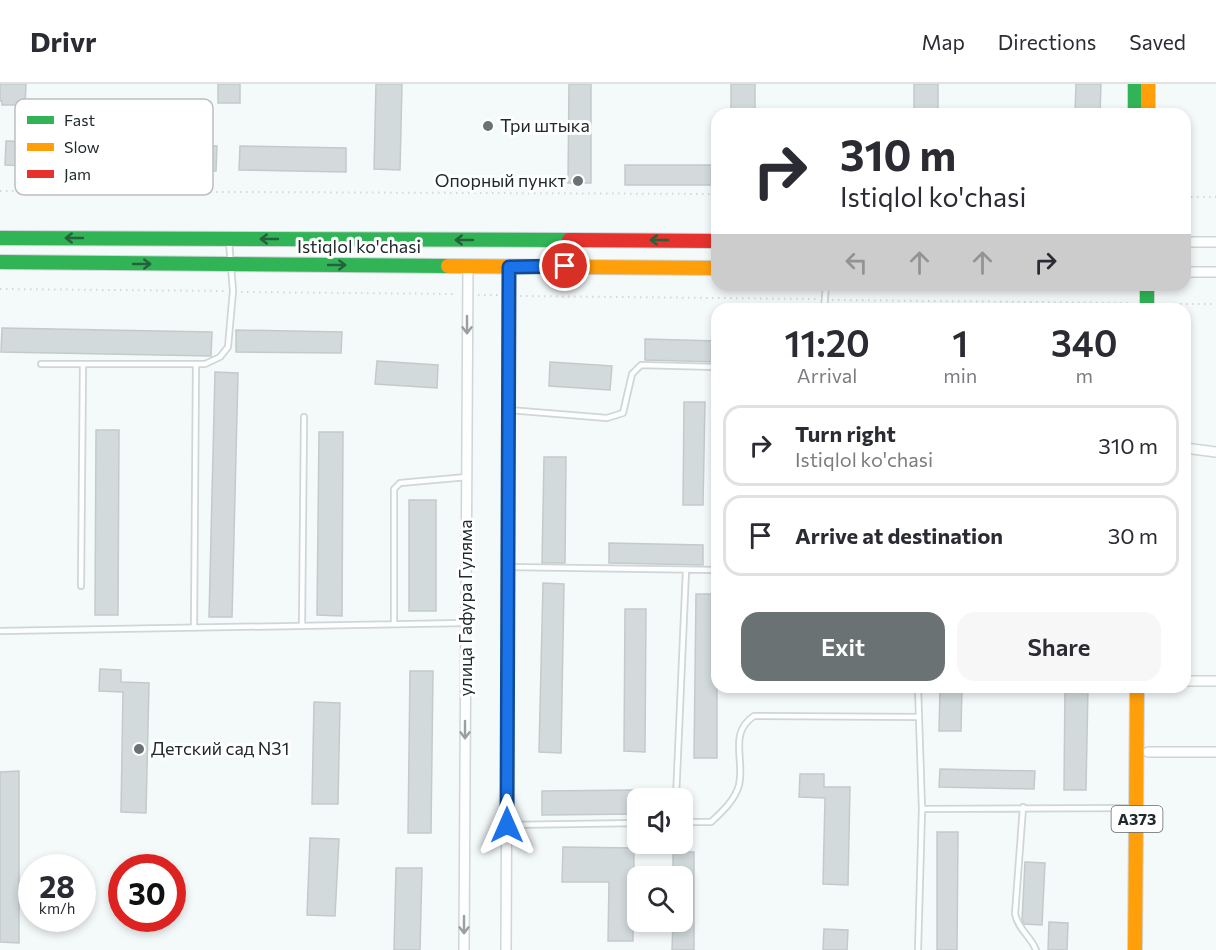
<!DOCTYPE html>
<meta charset="utf-8">
<style>
:root{--surface:#fff;--page:#f7f7f7;--text:#2b2b33;--muted:#7c7c81;--line:#e1e1e2;--accent:#6a7274}
body{margin:0;font-family:Commissioner,sans-serif;background:var(--page);color:var(--text);height:100vh;display:flex;flex-direction:column;font-size:22px;white-space:nowrap}
*{box-sizing:border-box;margin:0}
p{font-size:20px;color:var(--muted)}
.icon{flex:none;width:33px;height:33px;fill:none;stroke:currentColor;stroke-width:2;stroke-linecap:round;stroke-linejoin:round}
.map{position:relative;flex:1;overflow:hidden}
.details{position:absolute;left:711px;top:219px;width:480px;height:390px;display:flex;flex-direction:column;background:var(--surface);border-radius:18px;box-shadow:0 3px 9px #0003}
.details>*{flex:none}
.guide{position:absolute;left:711px;top:24px;width:480px;height:183px;border-radius:18px;box-shadow:0 3px 9px #0003;background:#fff;color:var(--text);overflow:hidden}
.tools{position:absolute;left:627px;top:704px;display:grid;gap:12px}
.tools a{display:grid;place-items:center;width:66px;height:66px;border-radius:12px;background:var(--surface);box-shadow:0 3px 9px #0003;font-size:30px}
.speed{position:absolute;left:18px;top:770px;display:flex;gap:12px;font-size:30px;font-weight:700;text-align:center}
.speed>*{display:grid;place-content:center;width:78px;height:78px;border-radius:50%;background:var(--surface);box-shadow:0 3px 9px #0003;line-height:1}
.speed small{font-size:15px;font-weight:400}
.speed .limit{border:9px solid #d22;background:#fff;color:#111}
.pin{position:absolute;display:grid;place-items:center;width:51px;height:51px;color:#fff;margin:-26px;border:3px solid #fff;border-radius:50%;box-shadow:0 2px 6px #0007}
.me{position:absolute;width:66px;margin:-33px;rotate:0deg;stroke-linejoin:round;filter:drop-shadow(0 0 4px #0008)}
.turn{display:flex;align-items:center;gap:21px;height:126px;padding:0 30px;font-size:27px}
.turn .icon{width:78px;height:78px;stroke-width:2.5}
.turn b{display:block;font-size:42px;line-height:51px}
.lanes{display:flex;align-items:center;height:57px;padding:0 30px;background:#0003;justify-content:center;gap:30px;direction:ltr}
.lanes .off{opacity:.35}
.eta{display:flex;justify-content:space-evenly;align-items:center;height:102px;text-align:center}
.eta b{font-size:36px;font-weight:600;line-height:42px}
.button{display:flex;gap:12px;margin-top:auto;padding:12px 30px}
.button a{flex:1;height:69px;border-radius:18px;background:var(--accent);color:#fff;font-size:24px;font-weight:600;line-height:69px;text-align:center}
.button a+a{background:var(--page);color:var(--text)}
ul{padding:0;list-style:none}
li{display:flex;align-items:center;gap:18px;height:81px;margin:0 12px 9px;padding:0 18px;border:3px solid var(--line);border-radius:18px}
li div{flex:1}
li b{display:block;font-size:22px}
li em{font-style:normal}
header{display:flex;align-items:center;gap:36px;box-sizing:border-box;height:84px;padding:0 30px;background:var(--surface);border-bottom:2px solid var(--line)}
header strong{font-size:28px}
nav{display:flex;gap:33px;margin-inline-start:auto;font-size:21px}
.map>svg:first-child{display:block}
.building{fill:#d2dadb;stroke:#c4cacc;stroke-width:1.5}
.lines{fill:none;stroke-linecap:round;stroke-linejoin:round}
.lane-casing{stroke:#cfd6d8;stroke-width:8}
.street-casing{stroke:#cfd6d8;stroke-width:12}
.fast-casing{stroke:#cfd6d8;stroke-width:16}
.slow-casing{stroke:#cfd6d8;stroke-width:16}
.jam-casing{stroke:#cfd6d8;stroke-width:16}
.path{stroke:#d6d8d8;stroke-width:2;stroke-dasharray:1.5 4.5;stroke-linecap:butt}
.lane{stroke:#fdfefe;stroke-width:4.5}
.street{stroke:#fdfefe;stroke-width:9}
.fast{stroke:#30b455;stroke-width:14}
.slow{stroke:#ff9f0a;stroke-width:14}
.jam{stroke:#e5322d;stroke-width:14}
.oneway{stroke:#26613c}
.oneway2{stroke:#9a9fa0}
.route-casing{stroke:#114b97;stroke-width:15}
.route{stroke:#1a73e8;stroke-width:10}
.poi-dot{fill:#6a7274;stroke:#fff;stroke-width:2}
.labels{text-anchor:middle;stroke-width:6;stroke-linejoin:round;paint-order:stroke}
.shield{fill:#fff;stroke:#636a6b;stroke-width:1.5}
.shield-label{font-size:16px;font-weight:bold;fill:#202a2c}
.poi-label{font-size:18px;fill:#202a2c;stroke:#fff;text-anchor:start}
.street-label{font-size:18px;fill:#202a2c;stroke:#fff}
.key{fill:#fff;stroke:#bcbfc0;stroke-width:1.5}
.key-label{font-size:16px;fill:#202a2c}
</style>
<header>
<strong>Drivr</strong>
<nav><a>Map</a><a>Directions</a><a>Saved</a></nav>
</header>
<div class="map">
<svg width="1216" height="866" viewBox="0 0 1216 866">
<rect width="100%" height="100%" fill="#f4f9fa"/>
<!-- building -->
<path class="building" d="M0,0h26l-1,21h-23v-4h-2z
M218,0h22v19h-22z
M376,0h26l-2,86 -26,-1z
M569,0h22v99h-23z
M731,0h24v30h-24z
M914,0h24v30h-24z
M1076,0h25l-1,30h-25z
M6,57l211,5 -1,25 -211,-6z
M240,62l106,2v24l-107,-2z
M625,81h92v20h-92z
M2,244l210,4 -1,24 -210,-4z
M236,246l106,2 -1,21 -105,-1z
M645,255l72,2v21l-72,-2z
M377,277l61,4 -1,23 -62,-4z
M550,278l62,4 -2,24 -61,-4z
M215,288l23,1 -6,244h-23z
M684,318h21l-2,103h-20z
M96,346h23l-1,185h-23z
M319,348h24l-1,184 -25,-1z
M544,373h22l-1,106h-23z
M409,416h27v111h-27z
M609,459l94,2v20l-94,-2z
M543,499l21,1 -3,169 -22,-1z
M696,510h21v164h-23z
M625,525h21l-1,143 -21,-1z
M100,585l21,1v12l28,1 -3,130 -25,-1 2,-120 -24,-1z
M410,587h23l-2,162h-23z
M940,603h22l-1,44h-22z
M1065,603h23l-2,103h-22z
M314,618l26,1 -2,101h-26z
M940,685l95,2 -1,18 -95,-2z
M19,687v172l-19,-1v-170z
M800,690h24v13h26l-2,98 -25,-1 2,-86 -26,-1z
M638,706v24l-96,1v-24z
M937,748h21l-1,118h-20z
M310,754l29,1 -4,77 -28,-1z
M563,763l71,1 -1,93h-25l1,-59h-47z
M673,768h21v98h-22l1,-29h9v-45h-9z
M1025,778l20,1 -3,62 -18,-1 -2,-3z
M396,784h26l-2,82h-26z
M1049,838l19,1 -1,27h-19z
M824,845l24,1 -1,20h-24z"/>
<g class="lines">
<defs>
<path id="lane" d="M824,225l2,-24
M41,280h164l15,-7 8,-10 5,-56 -4,-49
M509,326l98,8 16,-5 9,-39 9,-9 76,2
M508,483l209,3
M81,502l2,-222
M394,540v-135l6,-6 67,-6
M302,542l2,-209
M194,544l2,-264
M0,547l465,-8
M918,603l4,122 -4,141
M676,714l10,-228
M1023,723l-8,107c4,17 15,21 21,36
M922,725l209,-1
M682,738h29c11,-10 24,-22 28,-37 6,-25 -11,-52 15,-69l165,1
M507,741l131,-2"/>
<path id="street" d="M1185,158h31
M1185,188h31
M1185,364l31,4
M1185,597h31
M1148,668h68
M464,866l4,-684
M506,866l3,-684"/>
<path id="fast" d="M1135,0v30
M0,154l569,2
M0,178l448,4
M1147,201v24"/>
<path id="slow" d="M1148,0v30
M448,182l269,2
M1135,866l2,-263"/>
<path id="jam" d="M569,156l148,1"/>
</defs>
<!-- lane casing -->
<use href="#lane" class="lane-casing"/>
<!-- street casing -->
<use href="#street" class="street-casing"/>
<!-- fast casing -->
<use href="#fast" class="fast-casing"/>
<!-- slow casing -->
<use href="#slow" class="slow-casing"/>
<!-- jam casing -->
<use href="#jam" class="jam-casing"/>
<!-- path -->
<path class="path" d="M0,107l717,3
M1185,113h31
M0,205l226,2
M241,208l216,2
M478,211h21
M520,212l297,3
M832,216l300,3
M1162,220h54"/>
<!-- lane -->
<use href="#lane" class="lane"/>
<!-- street -->
<use href="#street" class="street"/>
<!-- fast -->
<use href="#fast" class="fast"/>
<!-- slow -->
<use href="#slow" class="slow"/>
<!-- jam -->
<use href="#jam" class="jam"/>
</g>
<!-- one-way arrows -->
<defs><path id="oneway-shaft" d="M-6 0H5M1.5-3L5.5 0L1.5 3" fill="none" stroke-width="1.6" stroke-linecap="round" stroke-linejoin="round" transform="scale(1.5)"/></defs>
<g class="oneway">
<use href="#oneway-shaft" transform="translate(74 154) rotate(-180)"/>
<use href="#oneway-shaft" transform="translate(269 155) rotate(-180)"/>
<use href="#oneway-shaft" transform="translate(464 156) rotate(-180)"/>
<use href="#oneway-shaft" transform="translate(659 156) rotate(-180)"/>
<use href="#oneway-shaft" transform="translate(142 180)"/>
<use href="#oneway-shaft" transform="translate(337 181)"/>
</g>
<g class="oneway2">
<use href="#oneway-shaft" transform="translate(467 241) rotate(90)"/>
<use href="#oneway-shaft" transform="translate(465 646) rotate(90)"/>
<use href="#oneway-shaft" transform="translate(464 841) rotate(90)"/>
</g>
<g class="lines">
<defs>
<path id="route" d="M507,741l2,-558 56,-1"/>
</defs>
<!-- route casing -->
<use href="#route" class="route-casing"/>
<!-- route -->
<use href="#route" class="route"/>
</g>
<!-- markers -->
<g class="poi-dot">
<circle cx="488" cy="42" r="6"/>
<circle cx="578" cy="97" r="6"/>
<circle cx="139" cy="665" r="6"/>
</g>
<g class="labels">
<!-- shield labels -->
<rect class="shield" x="1111.5" y="722" width="51" height="26" rx="4.5"/>
<g class="shield-label">
<text x="1137" y="741">A373</text>
</g>
<!-- poi labels -->
<g class="poi-label">
<text x="500" y="48">Три штыка</text>
<text x="566" y="103" text-anchor="end">Опорный пункт</text>
<text x="151" y="671">Детский сад N31</text>
</g>
<!-- street labels -->
<g class="street-label">
<text x="359" y="169">Istiqlol ko'chasi</text>
<text transform="translate(466 524) rotate(-90)" y="6">улица Гафура Гуляма</text>
</g>
</g>
<!-- legend -->
<rect x="15" y="15" width="198" height="96" rx="9" class="key"/>
<rect x="27" y="32" width="27" height="8" fill="#30b455"/>
<rect x="27" y="59" width="27" height="8" fill="#ff9f0a"/>
<rect x="27" y="86" width="27" height="8" fill="#e5322d"/>
<g class="key-label">
<text x="64" y="42">Fast</text>
<text x="64" y="69">Slow</text>
<text x="64" y="96">Jam</text>
</g>
</svg>
<div class="tools">
<a><svg class="icon" aria-label="sound" viewBox="0 0 24 24"><path d="M4 9h4l5-4v14l-5-4H4zM17 9q2 3 0 6"/></svg></a>
<a><svg class="icon" aria-label="search" viewBox="0 0 24 24"><circle cx="10" cy="10" r="6"/><path d="M15 15l6 6"/></svg></a>
</div>
<div class="speed"><div>28<small>km/h</small></div><div class="limit">30</div></div>
<div class="pin" style="left:565px;top:182px;background:#d93025"><svg class="icon" aria-label="arrive" viewBox="0 0 24 24"><path d="M6 21V4h12l-3 4 3 4H6"/></svg></div>
<svg class="me" style="left:507px;top:741px" viewBox="-20 -20 40 40"><path d="M0-17L14 15 0 8-14 15z" fill="#1a73e8" stroke="#fff" stroke-width="4"/></svg>
<div class="guide">
<div class="turn"><svg class="icon" aria-label="right" viewBox="0 0 24 24"><path d="M7 20v-9h11M14 6l5 5-5 5"/></svg><div><b>310 m</b>Istiqlol ko'chasi</div></div>
<div class="lanes"><svg class="icon off" aria-label="left" viewBox="0 0 24 24"><path d="M17 20v-9H6M10 6l-5 5 5 5"/></svg><svg class="icon off" aria-label="ahead" viewBox="0 0 24 24"><path d="M12 20V5M6 11l6-6 6 6"/></svg><svg class="icon off" aria-label="ahead" viewBox="0 0 24 24"><path d="M12 20V5M6 11l6-6 6 6"/></svg><svg class="icon" aria-label="right" viewBox="0 0 24 24"><path d="M7 20v-9h11M14 6l5 5-5 5"/></svg></div>
</div>
<section class="details">
<div class="eta">
<div><b>11:20</b><p>Arrival</p></div>
<div><b>1</b><p>min</p></div>
<div><b>340</b><p>m</p></div>
</div>
<ul>
<li><svg class="icon" aria-label="right" viewBox="0 0 24 24"><path d="M7 20v-9h11M14 6l5 5-5 5"/></svg><div><b>Turn right</b><p>Istiqlol ko'chasi</p></div><em>310 m</em></li>
<li><svg class="icon" aria-label="arrive" viewBox="0 0 24 24"><path d="M6 21V4h12l-3 4 3 4H6"/></svg><div><b>Arrive at destination</b></div><em>30 m</em></li>
</ul>
<div class="button"><a>Exit</a><a>Share</a></div>
</section>
</div>
